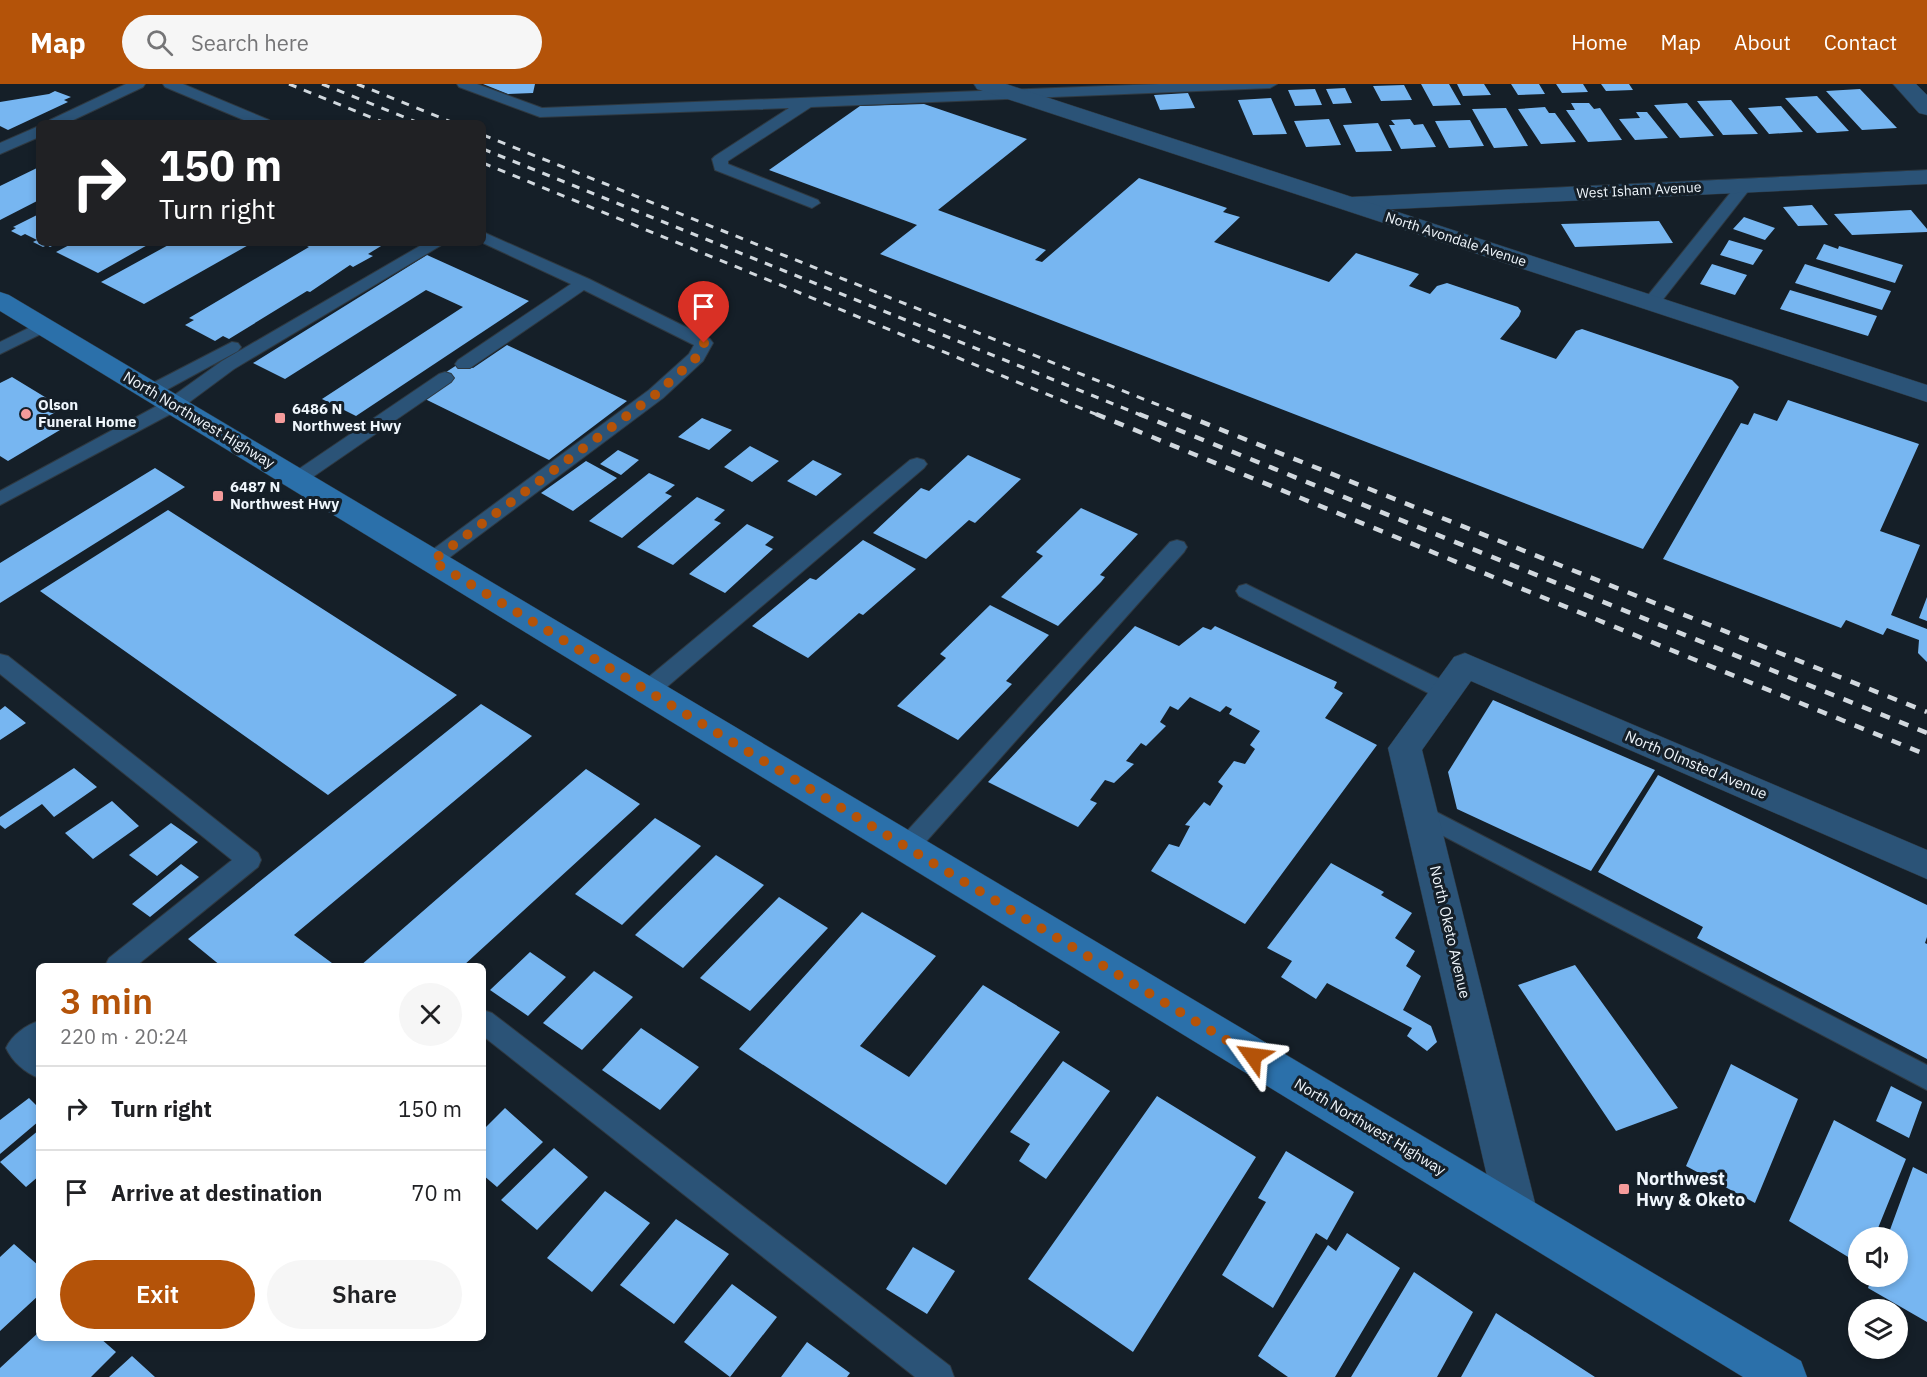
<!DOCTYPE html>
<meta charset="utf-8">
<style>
:root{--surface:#fff;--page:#f6f6f6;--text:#202124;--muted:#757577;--line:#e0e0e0;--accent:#b45309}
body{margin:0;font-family:"IBM Plex Sans",sans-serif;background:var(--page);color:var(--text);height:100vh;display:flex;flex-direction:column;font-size:22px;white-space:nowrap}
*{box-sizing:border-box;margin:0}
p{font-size:20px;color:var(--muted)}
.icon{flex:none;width:33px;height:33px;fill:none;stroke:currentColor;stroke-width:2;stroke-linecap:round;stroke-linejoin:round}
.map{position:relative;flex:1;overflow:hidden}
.panel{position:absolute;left:36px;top:879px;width:450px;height:378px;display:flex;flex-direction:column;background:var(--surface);border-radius:9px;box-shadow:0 3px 9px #0003}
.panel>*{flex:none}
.banner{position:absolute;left:36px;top:36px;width:450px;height:126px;border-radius:9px;box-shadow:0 3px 9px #0003;background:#202124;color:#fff;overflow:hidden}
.tools{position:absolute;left:1848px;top:1143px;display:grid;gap:12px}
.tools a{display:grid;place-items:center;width:60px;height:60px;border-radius:50%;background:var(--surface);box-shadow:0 3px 9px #0003;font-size:30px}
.pin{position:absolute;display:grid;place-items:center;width:51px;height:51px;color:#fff;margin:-62px -26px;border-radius:50% 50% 50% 0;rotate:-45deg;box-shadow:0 0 6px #0007}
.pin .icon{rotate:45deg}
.me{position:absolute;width:66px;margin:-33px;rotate:301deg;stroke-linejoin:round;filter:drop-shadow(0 0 4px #0008)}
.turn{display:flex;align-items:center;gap:21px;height:126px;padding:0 24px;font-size:27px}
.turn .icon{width:78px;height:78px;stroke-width:2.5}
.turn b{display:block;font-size:42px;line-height:51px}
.round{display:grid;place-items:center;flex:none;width:63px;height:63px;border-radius:32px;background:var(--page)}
.headline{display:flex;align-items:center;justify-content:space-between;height:102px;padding:0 24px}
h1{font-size:36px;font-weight:600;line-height:45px;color:var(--accent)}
.cta{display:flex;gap:12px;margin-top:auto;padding:12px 24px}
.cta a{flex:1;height:69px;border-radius:36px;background:var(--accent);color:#fff;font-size:24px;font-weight:600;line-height:69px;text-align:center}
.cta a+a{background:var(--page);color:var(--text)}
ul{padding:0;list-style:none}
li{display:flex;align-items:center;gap:18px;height:84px;padding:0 24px;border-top:2px solid var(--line)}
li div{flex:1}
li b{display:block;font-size:22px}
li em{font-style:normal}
header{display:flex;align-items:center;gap:36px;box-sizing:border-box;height:84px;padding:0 30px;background:var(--accent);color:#fff}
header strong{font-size:28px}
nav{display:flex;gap:33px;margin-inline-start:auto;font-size:21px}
.search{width:420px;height:54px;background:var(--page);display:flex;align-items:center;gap:15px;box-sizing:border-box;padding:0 21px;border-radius:33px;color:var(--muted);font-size:22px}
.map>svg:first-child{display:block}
.building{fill:#77b6f1}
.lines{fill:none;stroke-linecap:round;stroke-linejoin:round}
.service-casing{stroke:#2f3941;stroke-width:2}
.minor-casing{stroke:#2f3941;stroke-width:1}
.tertiary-casing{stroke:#2f3941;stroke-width:1}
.secondary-casing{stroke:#2f3941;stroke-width:1}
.service{fill:#2b5377;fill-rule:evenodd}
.minor{fill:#2b5377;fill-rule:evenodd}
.tertiary{fill:#2b5377;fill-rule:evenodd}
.secondary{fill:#2b70aa;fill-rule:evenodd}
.rail-far1{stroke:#d1d8de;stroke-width:3;stroke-dasharray:8 8;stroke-linecap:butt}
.rail{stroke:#d1d8de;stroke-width:4.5;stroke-dasharray:10 10;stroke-linecap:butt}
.route{stroke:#b45309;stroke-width:10;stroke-dasharray:0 18}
.poi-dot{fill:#f59b9b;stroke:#151f28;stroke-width:2}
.labels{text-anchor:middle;stroke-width:6;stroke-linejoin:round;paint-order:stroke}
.far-street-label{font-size:14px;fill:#eff6fc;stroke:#151f28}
.poi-label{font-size:15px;font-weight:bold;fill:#eff6fc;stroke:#151f28;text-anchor:start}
.street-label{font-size:15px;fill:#eff6fc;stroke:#151f28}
.near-poi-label{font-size:18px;font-weight:bold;fill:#eff6fc;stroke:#151f28;text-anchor:start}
</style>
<header>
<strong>Map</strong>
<div class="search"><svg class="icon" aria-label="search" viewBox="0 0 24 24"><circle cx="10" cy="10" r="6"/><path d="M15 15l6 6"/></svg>Search here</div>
<nav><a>Home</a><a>Map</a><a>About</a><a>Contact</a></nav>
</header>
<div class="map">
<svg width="1927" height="1293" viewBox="0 0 1927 1293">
<rect width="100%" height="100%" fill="#151f28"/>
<!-- building -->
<path class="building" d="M483,0h52l-2,9 -25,1z
M1421,0h28l12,21 -28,1z
M1457,0h27l7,11 -28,1z
M1511,0h28l6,10 -27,1z
M1556,0h27l5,8 -26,1z
M1601,0h28l4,6 -27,1z
M1404,1l8,15 -31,1 -8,-15z
M1345,4l7,15 -19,1 -7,-15z
M1315,5l7,16 -27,1 -7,-16z
M1860,5l37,39 -35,2 -36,-39z
M55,7l16,6 -7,3 4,2 -60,28 -8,-4v-24l49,-8z
M1188,9l7,15 -35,2 -6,-15z
M1817,12l32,35 -32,2 -32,-35z
M1271,14l16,36 -34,1 -15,-35z
M1731,16l27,34 -35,1 -26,-34z
M1571,19h18l5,6 6,-1 22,32 -34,2 -22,-32h9z
M1687,19l27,33 -34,2 -26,-33z
M924,20l103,35 -89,71 108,40 -11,10 7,2 97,-84 88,30 -4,4 17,5 -26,25 115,40 27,-29 63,21 -10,12 21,8 7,-8 10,-3 71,24 3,4 -2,5 -19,23 56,20 20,-28 6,-2 150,51 7,7 -96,162 -763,-295 37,-29 -148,-55 91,-64z
M1781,22l22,26 -34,2 -21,-26z
M1545,23l4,6h6l21,29 -35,2 -23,-35z
M1506,24l22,38 -34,2 -22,-39z
M1636,28h11l21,26 -33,2 -16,-21 21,-1z
M1329,35l12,26 -35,2 -12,-26z
M1410,35l4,6 9,-1 13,23 -35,2 -12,-24h6l-4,-5z
M1470,36l14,26 -35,2 -14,-27z
M1378,39l14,28 -36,1 -13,-27z
M39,83v33l-39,20v-34z
M1812,121l16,20 -30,1 -15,-19z
M1911,126l16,19v3l-75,3 -18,-21z
M39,130v29h19l-8,4 -3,-2 -4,2 -10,-5 4,-2 -12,-6 -4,2 -10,-5 5,-3 -3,-1z
M1744,133l31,11 -10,12 -32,-11z
M1659,137l14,22 -98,4 -14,-23z
M1729,156l34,10 -10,15 -33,-10z
M73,159h78l-53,30 -42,-21z
M172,159h80l-108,61 -43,-22z
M307,159h79l-18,11 5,2 -20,11 -3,-2 -40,27 -3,-1 -78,48 -6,-3 -8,5 -30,-16 9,-5 -5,-2 120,-71 -4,-2z
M1824,160l14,5 1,-3 64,19 -8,18 -79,-24z
M427,171l102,46 -173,115 -34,-17 141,-92 -37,-17 -141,89 -32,-16z
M1712,180l35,11 -12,20 -35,-11z
M1805,180l86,27 -9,19 -87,-27z
M1790,206l87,26 -9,20 -88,-27z
M507,261l120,56 -78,59 -124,-61 15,-23 20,-13 13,5z
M12,293l51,31 -20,11 17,11 -52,31 -8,-5v-73z
M1788,316l131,44 -39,87 40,14 -29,70 36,14v33l-9,-9 1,-13 -32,-12 -4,7 -37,-15 -5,8 -178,-69 78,-136 7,2 6,-12 23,8z
M702,334l30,12 -23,20 -31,-13z
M750,362l29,15 -27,21 -28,-15z
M618,366l21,10 -18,15 -21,-11z
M968,371l53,24 -46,44 -6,-3 -43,39 -53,-26 48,-45 8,3z
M813,376l29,14 -26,22 -29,-15z
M586,377l31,17 -44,33 -32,-18z
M155,384l30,19 -185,116v-40z
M649,389l26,12 -10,8 7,3 -50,42 -33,-17z
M697,413l28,13 -11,10 7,3 -48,42 -36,-18z
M1081,424l57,26 -38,41 5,2 -4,5 -43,44 -57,-29 42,-41 -7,-4z
M168,426l289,185 -129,100 -288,-204z
M747,440l27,13 -9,8 8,4 -48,44 -36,-19z
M863,456l53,29 -53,46 -4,-2 -51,45 -56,-32 58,-48 6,2z
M1927,513v24l-8,-3z
M990,521l59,30 -43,46 6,3 -54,56 -61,-34 49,-48 -6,-4z
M1135,542l44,20 24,-19 8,3 4,-4 122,56 -3,6 9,5 -18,25 52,27 -132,179 -94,-53 18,-27 10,3 11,-21 -5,-1 19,-23 6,4 13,-20 -5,-4 16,-21 11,3 10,-15 -5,-4 10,-14 -31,-17 3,-5 -6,-3 -6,6 -30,-15 -12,13 -8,-4 -10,16 6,4 -20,20 -5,-3 -15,18 8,3 -20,19 -9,-3 -15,20 7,3 -19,24 -90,-45z
M1493,616l162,70 -64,101 -134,-62 -9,-37z
M481,620l51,32 -238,199 42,31h-115l-33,-27z
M5,622l21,17 -26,17v-30z
M74,684l23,19 -43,30 -12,-13 -37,25 -5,-4v-8z
M586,685l54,35 -177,162h-103z
M1658,691l269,130v32l-2,6 2,1v115l-230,-121 6,-11 -105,-55z
M112,717l27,25 -46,33 -28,-26z
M655,734l46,28 -79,79 -47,-31z
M171,739l27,19 -41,34 -28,-21z
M716,771l48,30 -81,83 -48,-33z
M1331,779l53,29 -3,3 31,18 -17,25 20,13 -9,15 15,10 -18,34 28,16 6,16 -10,9 -20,-15 5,-8 -85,-45 -11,16 -35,-22 11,-16 -25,-13z
M181,780l18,13 -49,40 -18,-13z
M779,813l49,31 -78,83 -50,-33z
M862,828l74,44 -76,90 49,31 74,-92 77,47 -114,153 -207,-136z
M530,868l36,25 -38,39 -38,-26z
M1575,881l103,143 -62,23 -98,-146z
M594,887l39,26 -51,53 -39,-27z
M641,944l58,39 -39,43 -58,-40z
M1063,977l47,30 -64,88 -27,-18 11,-17 -20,-12z
M1731,980l67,35 -43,104 -69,-37z
M1891,1002l31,16 -13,36 -33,-17z
M1157,1012l99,61 -123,195 -105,-73z
M29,1014l10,10v13l-39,33v-34z
M505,1024l38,34 -46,45 -14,-12v-45z
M1834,1036l72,39 -32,79h-16v25l-69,-42z
M39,1046v46l-13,11 -26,-25z
M554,1064l34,29 -51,53 -36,-30z
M1286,1067l68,41 -27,48 -11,-7 -43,75 -51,-33 44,-73 -8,-4z
M1913,1083l14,7v148l-59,-34 4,-12h26v-38h-11z
M605,1107l45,32 -58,69 -45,-34z
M676,1135l53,35 -55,70 -54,-39z
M1347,1149l53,35 -65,109h-47l-30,-21 70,-111 8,6z
M14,1160l25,22v29l-39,36v-74z
M913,1163l42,24 -28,43 -41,-25z
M1414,1188l59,40 -36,65h-86z
M732,1200l45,33 -47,60 -46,-35z
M1496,1229l99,64h-134z
M39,1248v6h61l16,14 -25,25h-91v-9z
M807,1258l43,31 -3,4h-66z
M132,1272l23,21h-46z"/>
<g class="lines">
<defs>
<path id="service" d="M126,0h19l-2,3 -76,36h-20l3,-3z
M163,0h20l86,36 3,3h-21l-86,-36z
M457,0h20l65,24 617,-24h118l-7,4 -459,19 -83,54v3l90,36 2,3 -8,5 -97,-38 -3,-11 3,-3 74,-48 -249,9 -81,-30z
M39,42v11l-39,17v-11z
M1745,96l8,5 -96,122h-12l-3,-4 3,-4 94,-117z
M483,148l106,47 121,60 3,4 -10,18 -40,37 -225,168 -7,2 -7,-2 -3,-5 3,-5 225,-166 40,-36 5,-9 -110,-55 -114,78h-12l-3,-4 3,-4 113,-76 -88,-41z
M425,159h20l-211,126 -54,40 -180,96v-14l166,-90 56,-40z
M43,237l6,1 3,4 -3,4 -49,24v-12z
M232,258l6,1 3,4 -3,4 -81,44h-12l-3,-4 3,-4z
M445,288l6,2 3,4 -3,4 -147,101 -7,2 -7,-2 -3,-4 3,-4 149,-101z
M917,374l7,2 3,4 -3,4 -269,229 -8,2 -8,-2 -3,-6 3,-6 271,-225z
M1177,456l7,2 3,5 -3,5 -269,302 -8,3 -8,-3 -4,-7 4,-7 271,-298z
M1246,500l208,102 3,6 -3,6 -8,2 -8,-2 -199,-102 -3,-5 3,-5z
M0,570l8,2 250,197 3,7 -3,7 -122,99h-31l4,-8 123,-98 -232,-186z
M1421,720l506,261v25l-514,-270 -4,-7 4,-7z
M483,926l9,3 458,353 4,11h-39l-432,-341z
M39,937v57c-14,-5 -27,-17 -33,-30 6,-13 20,-23 33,-27z"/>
<path id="minor" d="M1893,0h23l11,11v20l-8,-2z
M1927,86v14l-575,27 -8,-2 -4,-5 4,-5 8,-2z
M1465,569l462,197v29l-456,-198 -49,69 116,465 -6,14 -15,6 -15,-6 -6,-14 -108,-467 66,-91z"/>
<path id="tertiary" d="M974,0h32l921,301v17l-950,-313z"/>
<path id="secondary" d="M0,208l9,3 1792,1066 6,16h-64l-1743,-1066z"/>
</defs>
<!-- service casing -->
<use href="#service" class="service-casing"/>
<!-- minor casing -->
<use href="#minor" class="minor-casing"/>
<!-- tertiary casing -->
<use href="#tertiary" class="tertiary-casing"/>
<!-- secondary casing -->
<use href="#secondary" class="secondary-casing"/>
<!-- service -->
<use href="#service" class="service"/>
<!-- minor -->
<use href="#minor" class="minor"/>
<!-- tertiary -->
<use href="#tertiary" class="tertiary"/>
<!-- secondary -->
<use href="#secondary" class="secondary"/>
<!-- rail-far1 -->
<path class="rail-far1" d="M289,0l96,39
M322,0l97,39
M357,0l97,39
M483,51l703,281
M483,65l660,267
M483,79l617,253"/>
<!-- rail -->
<path class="rail" d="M1096,330l831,341
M1139,330l788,319
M1182,330l745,298"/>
</g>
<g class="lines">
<!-- route -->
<path class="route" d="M704,259l-7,14 -41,37 -224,167 821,495"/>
</g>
<!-- markers -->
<g class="poi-dot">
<circle cx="26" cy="330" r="6"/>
<rect x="274" y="328" width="12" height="12" rx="3"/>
<rect x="212" y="406" width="12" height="12" rx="3"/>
<rect x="1618" y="1099" width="12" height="12" rx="3"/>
</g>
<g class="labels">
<!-- far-street labels -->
<g class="far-street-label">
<text transform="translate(1639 106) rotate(-3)" y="5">West Isham Avenue</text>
<text transform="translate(1456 155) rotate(18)" y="5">North Avondale Avenue</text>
</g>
<!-- poi labels -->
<g class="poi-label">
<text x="38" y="326">Olson<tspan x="38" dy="17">Funeral Home</tspan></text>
<text x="292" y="330">6486 N<tspan x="292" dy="17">Northwest Hwy</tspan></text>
<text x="230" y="408">6487 N<tspan x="230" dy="17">Northwest Hwy</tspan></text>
</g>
<!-- street labels -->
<g class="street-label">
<text transform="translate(199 336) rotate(31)" y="5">North Northwest Highway</text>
<text transform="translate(1696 681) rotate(23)" y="5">North Olmsted Avenue</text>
<text transform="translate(1450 848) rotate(77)" y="5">North Oketo Avenue</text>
<text transform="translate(1370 1043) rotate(31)" y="5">North Northwest Highway</text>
</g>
<!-- near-poi labels -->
<g class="near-poi-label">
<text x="1636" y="1101">Northwest<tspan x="1636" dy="21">Hwy &amp; Oketo</tspan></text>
</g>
</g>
</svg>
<div class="tools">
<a><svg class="icon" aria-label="sound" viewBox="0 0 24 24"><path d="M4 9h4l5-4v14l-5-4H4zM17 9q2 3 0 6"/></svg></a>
<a><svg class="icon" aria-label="layers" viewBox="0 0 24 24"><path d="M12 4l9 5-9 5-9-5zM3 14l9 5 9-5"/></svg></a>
</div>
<div class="pin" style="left:704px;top:259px;background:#d93025"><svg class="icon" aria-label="arrive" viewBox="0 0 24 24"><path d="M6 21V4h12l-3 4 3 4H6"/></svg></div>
<svg class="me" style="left:1253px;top:972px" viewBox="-20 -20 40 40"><path d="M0-17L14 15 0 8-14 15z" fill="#b45309" stroke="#fff" stroke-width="4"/></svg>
<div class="banner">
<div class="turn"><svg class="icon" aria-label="right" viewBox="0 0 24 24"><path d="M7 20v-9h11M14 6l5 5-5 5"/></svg><div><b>150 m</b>Turn right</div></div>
</div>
<section class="panel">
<div class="headline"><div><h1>3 min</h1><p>220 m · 20:24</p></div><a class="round"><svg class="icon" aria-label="close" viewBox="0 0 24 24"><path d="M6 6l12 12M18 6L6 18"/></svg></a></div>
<ul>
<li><svg class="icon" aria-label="right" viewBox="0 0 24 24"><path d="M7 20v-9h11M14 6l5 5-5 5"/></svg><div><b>Turn right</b></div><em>150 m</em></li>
<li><svg class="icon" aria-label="arrive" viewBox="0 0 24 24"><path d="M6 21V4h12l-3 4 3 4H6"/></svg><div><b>Arrive at destination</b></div><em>70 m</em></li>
</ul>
<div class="cta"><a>Exit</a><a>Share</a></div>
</section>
</div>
